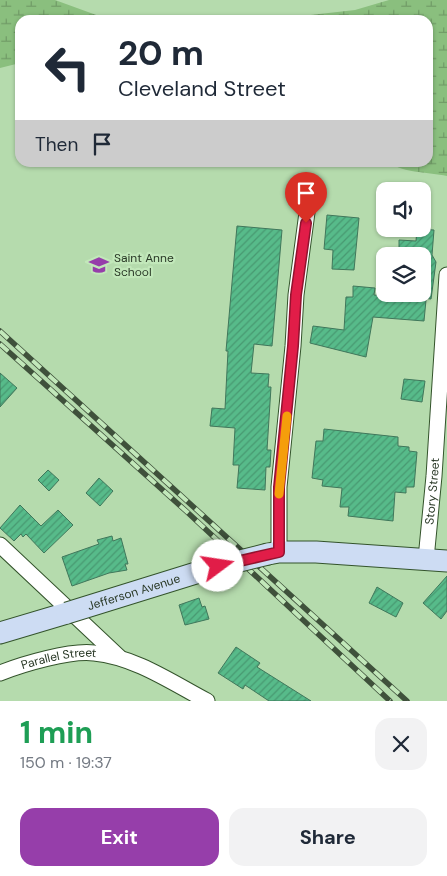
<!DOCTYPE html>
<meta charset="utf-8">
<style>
:root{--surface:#fff;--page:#f2f2f3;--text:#1f2937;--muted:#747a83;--accent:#963eaa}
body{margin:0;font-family:"DM Sans",sans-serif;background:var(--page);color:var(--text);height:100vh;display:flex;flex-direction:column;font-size:19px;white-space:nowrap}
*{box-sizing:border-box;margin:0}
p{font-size:16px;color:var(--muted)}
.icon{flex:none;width:28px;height:28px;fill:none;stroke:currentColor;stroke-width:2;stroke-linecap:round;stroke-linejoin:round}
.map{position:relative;height:701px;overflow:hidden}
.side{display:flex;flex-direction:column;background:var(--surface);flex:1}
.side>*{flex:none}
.hud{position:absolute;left:15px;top:15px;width:418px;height:152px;border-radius:15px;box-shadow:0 1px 4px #0004;background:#fff;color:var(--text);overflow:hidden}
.buttons{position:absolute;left:376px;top:182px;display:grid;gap:10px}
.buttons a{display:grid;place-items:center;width:55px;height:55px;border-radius:10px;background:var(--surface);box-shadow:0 1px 4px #0004;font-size:25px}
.pin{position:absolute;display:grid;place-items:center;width:42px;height:42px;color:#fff;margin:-51px -21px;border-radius:50% 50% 50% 0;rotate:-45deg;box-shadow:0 0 5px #0007}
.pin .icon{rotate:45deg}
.me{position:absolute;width:55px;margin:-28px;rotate:76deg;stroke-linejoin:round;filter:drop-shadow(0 0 4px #0008)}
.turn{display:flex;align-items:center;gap:18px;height:105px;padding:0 20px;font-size:22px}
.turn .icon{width:65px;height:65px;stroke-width:2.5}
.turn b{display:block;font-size:35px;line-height:42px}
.then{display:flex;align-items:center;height:48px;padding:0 20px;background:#0003;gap:10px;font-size:19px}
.round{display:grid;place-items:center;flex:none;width:52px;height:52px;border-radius:15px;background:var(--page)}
.summary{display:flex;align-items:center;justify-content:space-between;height:85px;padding:0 20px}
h1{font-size:30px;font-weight:700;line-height:38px;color:#1e9e55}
.button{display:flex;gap:10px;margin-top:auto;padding:10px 20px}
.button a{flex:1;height:58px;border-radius:15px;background:var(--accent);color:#fff;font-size:20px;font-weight:700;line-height:58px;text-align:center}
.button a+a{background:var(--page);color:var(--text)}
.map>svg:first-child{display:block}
.wetland{fill:url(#wetland-marsh)}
.building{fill:url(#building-hatch);stroke:#40775b}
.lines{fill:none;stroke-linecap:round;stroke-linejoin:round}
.street-casing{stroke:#33532b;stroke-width:17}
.secondary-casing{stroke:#33532b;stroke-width:23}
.street{stroke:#fff;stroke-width:15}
.secondary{stroke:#cddcf3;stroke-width:21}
.rail-casing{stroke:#3f513b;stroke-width:5.5}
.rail{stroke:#c2e8ba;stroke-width:4;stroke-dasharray:11;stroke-linecap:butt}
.secondary-bridge-casing{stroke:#33532b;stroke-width:23;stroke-linecap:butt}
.secondary-bridge{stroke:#cddcf3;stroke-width:21}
.route-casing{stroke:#92132f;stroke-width:12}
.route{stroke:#e11d48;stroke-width:9}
.slow{stroke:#f59e0b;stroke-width:9}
.labels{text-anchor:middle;stroke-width:4.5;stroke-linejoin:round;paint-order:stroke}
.poi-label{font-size:12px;fill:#2a3927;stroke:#c2e8ba;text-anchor:start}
.street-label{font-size:12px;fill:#2a3927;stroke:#c2e8ba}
</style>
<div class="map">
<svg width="447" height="701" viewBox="0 0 447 701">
<defs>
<pattern id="wetland-marsh" width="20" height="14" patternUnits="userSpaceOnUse" patternTransform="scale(1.25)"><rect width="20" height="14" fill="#8abf7e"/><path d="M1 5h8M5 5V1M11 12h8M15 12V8" fill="none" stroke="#719c67"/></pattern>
<pattern id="building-hatch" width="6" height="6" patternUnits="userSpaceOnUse" patternTransform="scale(1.25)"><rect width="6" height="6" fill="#57bb8a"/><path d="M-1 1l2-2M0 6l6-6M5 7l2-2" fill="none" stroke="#489971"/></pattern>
</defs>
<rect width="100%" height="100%" fill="#b5dbad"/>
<!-- wetland -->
<path class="wetland" d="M0,0h55l55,20h-90v43l-20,5z
M389,0h58v176c-19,-4 -42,-3 -58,-13l39,-1v-142h-162l89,-10z"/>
<!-- building -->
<path class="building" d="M327,215l32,3 -5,52 -22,-1 1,-19 -9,-1z
M237,226l45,4 -10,116 -18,-2 -3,29 18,1 -1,13h3l-4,63h4l-1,17h-4l-1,23 -28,-2 2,-23h-6l2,-37 -25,-2 2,-18 13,1 3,-58h-2z
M417,229l17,1 -2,25 4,7 -5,37 -9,-1v-42h-23v-16l17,1z
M353,286l22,2 -1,7 52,5 -2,21 -51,-4 -7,40 -56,-14 3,-17 31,4 2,-33h7z
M0,373l17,15 -17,19z
M404,379l21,2 -3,21 -21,-3z
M324,429l74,8v9l11,1v4l8,1 -3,35h-8v6l-11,-1 -2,29 -45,-5 1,-9h-9l2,-19 -20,-2 1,-6 -11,-2 4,-37h7z
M48,470l11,10 -10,11 -11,-11z
M99,478l14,13 -13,15 -14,-13z
M20,505l21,21 17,-16 15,15 -29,28 -18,-19 -3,3 -2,-3 -7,7 -14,-13z
M112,536l1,5 8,-3 7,26h-3l2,6 -18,3 -37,13 -10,-29 37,-13 -2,-4z
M447,576v35l-6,8 -18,-16z
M377,587l26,16 -7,14 -27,-14z
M199,598l3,9 3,-1 4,13 -24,6 -6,-20z
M236,647l24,16 -3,4 54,34h-42l-24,-16 -2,4 -25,-16z"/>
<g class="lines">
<defs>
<g id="street">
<path d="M0,545l119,112"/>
<path d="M279,552v-65l14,-141 3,-51 12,-90"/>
<path id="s1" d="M426,559l8,-83 13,-201"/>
<path id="s2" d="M0,673c23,-9 70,-23 94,-20 41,4 77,29 113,48"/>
</g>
<path id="secondary" d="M268,554l11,-2h37l131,9
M0,633l67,-20"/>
</defs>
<!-- street casing -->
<use href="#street" class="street-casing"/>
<!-- secondary casing -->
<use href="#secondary" class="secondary-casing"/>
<!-- street -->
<use href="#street" class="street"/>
<!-- secondary -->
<use href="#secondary" class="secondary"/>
<defs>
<path id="rail" d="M0,331l407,370
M0,344l186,167 204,190"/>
</defs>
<!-- rail casing -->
<use href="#rail" class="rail-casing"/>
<!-- rail -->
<use href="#rail" class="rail"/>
<defs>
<g id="secondary-bridge">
<path id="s3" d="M67,613l145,-45 56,-14"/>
</g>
</defs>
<!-- secondary-bridge casing -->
<use href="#secondary-bridge" class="secondary-bridge-casing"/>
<!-- secondary-bridge -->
<use href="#secondary-bridge" class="secondary-bridge"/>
</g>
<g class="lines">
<defs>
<path id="route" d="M218,566l61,-14v-65l14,-141 3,-51 10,-72"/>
</defs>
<!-- route casing -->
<use href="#route" class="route-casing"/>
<!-- route -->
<use href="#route" class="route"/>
<!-- slow -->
<path class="slow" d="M279,494l8,-78"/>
</g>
<!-- icons -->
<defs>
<symbol id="school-bare" viewBox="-9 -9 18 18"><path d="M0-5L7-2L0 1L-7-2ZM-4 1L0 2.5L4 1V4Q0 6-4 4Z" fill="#963eaa" stroke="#c2e8ba" stroke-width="2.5" paint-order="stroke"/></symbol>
</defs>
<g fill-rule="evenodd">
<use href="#school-bare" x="85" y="251" width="28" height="28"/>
</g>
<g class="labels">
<!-- poi labels -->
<g class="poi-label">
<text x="114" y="262">Saint Anne<tspan x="114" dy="14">School</tspan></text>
</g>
<!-- street labels -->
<g class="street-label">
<text dy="4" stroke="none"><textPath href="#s1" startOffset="68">Story Street</textPath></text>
<text dy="4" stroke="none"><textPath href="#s3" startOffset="70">Jefferson Avenue</textPath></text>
<text dy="4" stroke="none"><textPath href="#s2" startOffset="61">Parallel Street</textPath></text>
</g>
</g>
</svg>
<div class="buttons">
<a><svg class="icon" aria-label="sound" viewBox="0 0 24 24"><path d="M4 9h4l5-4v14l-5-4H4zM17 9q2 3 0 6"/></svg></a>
<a><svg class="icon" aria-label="layers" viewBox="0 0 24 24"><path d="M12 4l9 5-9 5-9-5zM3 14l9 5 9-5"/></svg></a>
</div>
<div class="pin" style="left:306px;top:223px;background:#d93025"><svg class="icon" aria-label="arrive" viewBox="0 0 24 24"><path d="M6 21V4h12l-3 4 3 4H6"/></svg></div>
<svg class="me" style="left:218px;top:566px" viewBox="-20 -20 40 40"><circle r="19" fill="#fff"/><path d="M0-13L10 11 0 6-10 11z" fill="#e11d48"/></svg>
<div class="hud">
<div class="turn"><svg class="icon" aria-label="left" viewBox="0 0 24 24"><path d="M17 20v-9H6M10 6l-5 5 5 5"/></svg><div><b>20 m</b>Cleveland Street</div></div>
<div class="then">Then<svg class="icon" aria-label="arrive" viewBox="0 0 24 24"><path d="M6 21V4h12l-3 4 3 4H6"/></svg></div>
</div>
</div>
<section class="side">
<div class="summary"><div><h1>1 min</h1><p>150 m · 19:37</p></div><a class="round"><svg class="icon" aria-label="close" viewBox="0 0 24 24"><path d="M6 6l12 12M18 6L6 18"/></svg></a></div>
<div class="button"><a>Exit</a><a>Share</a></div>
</section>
